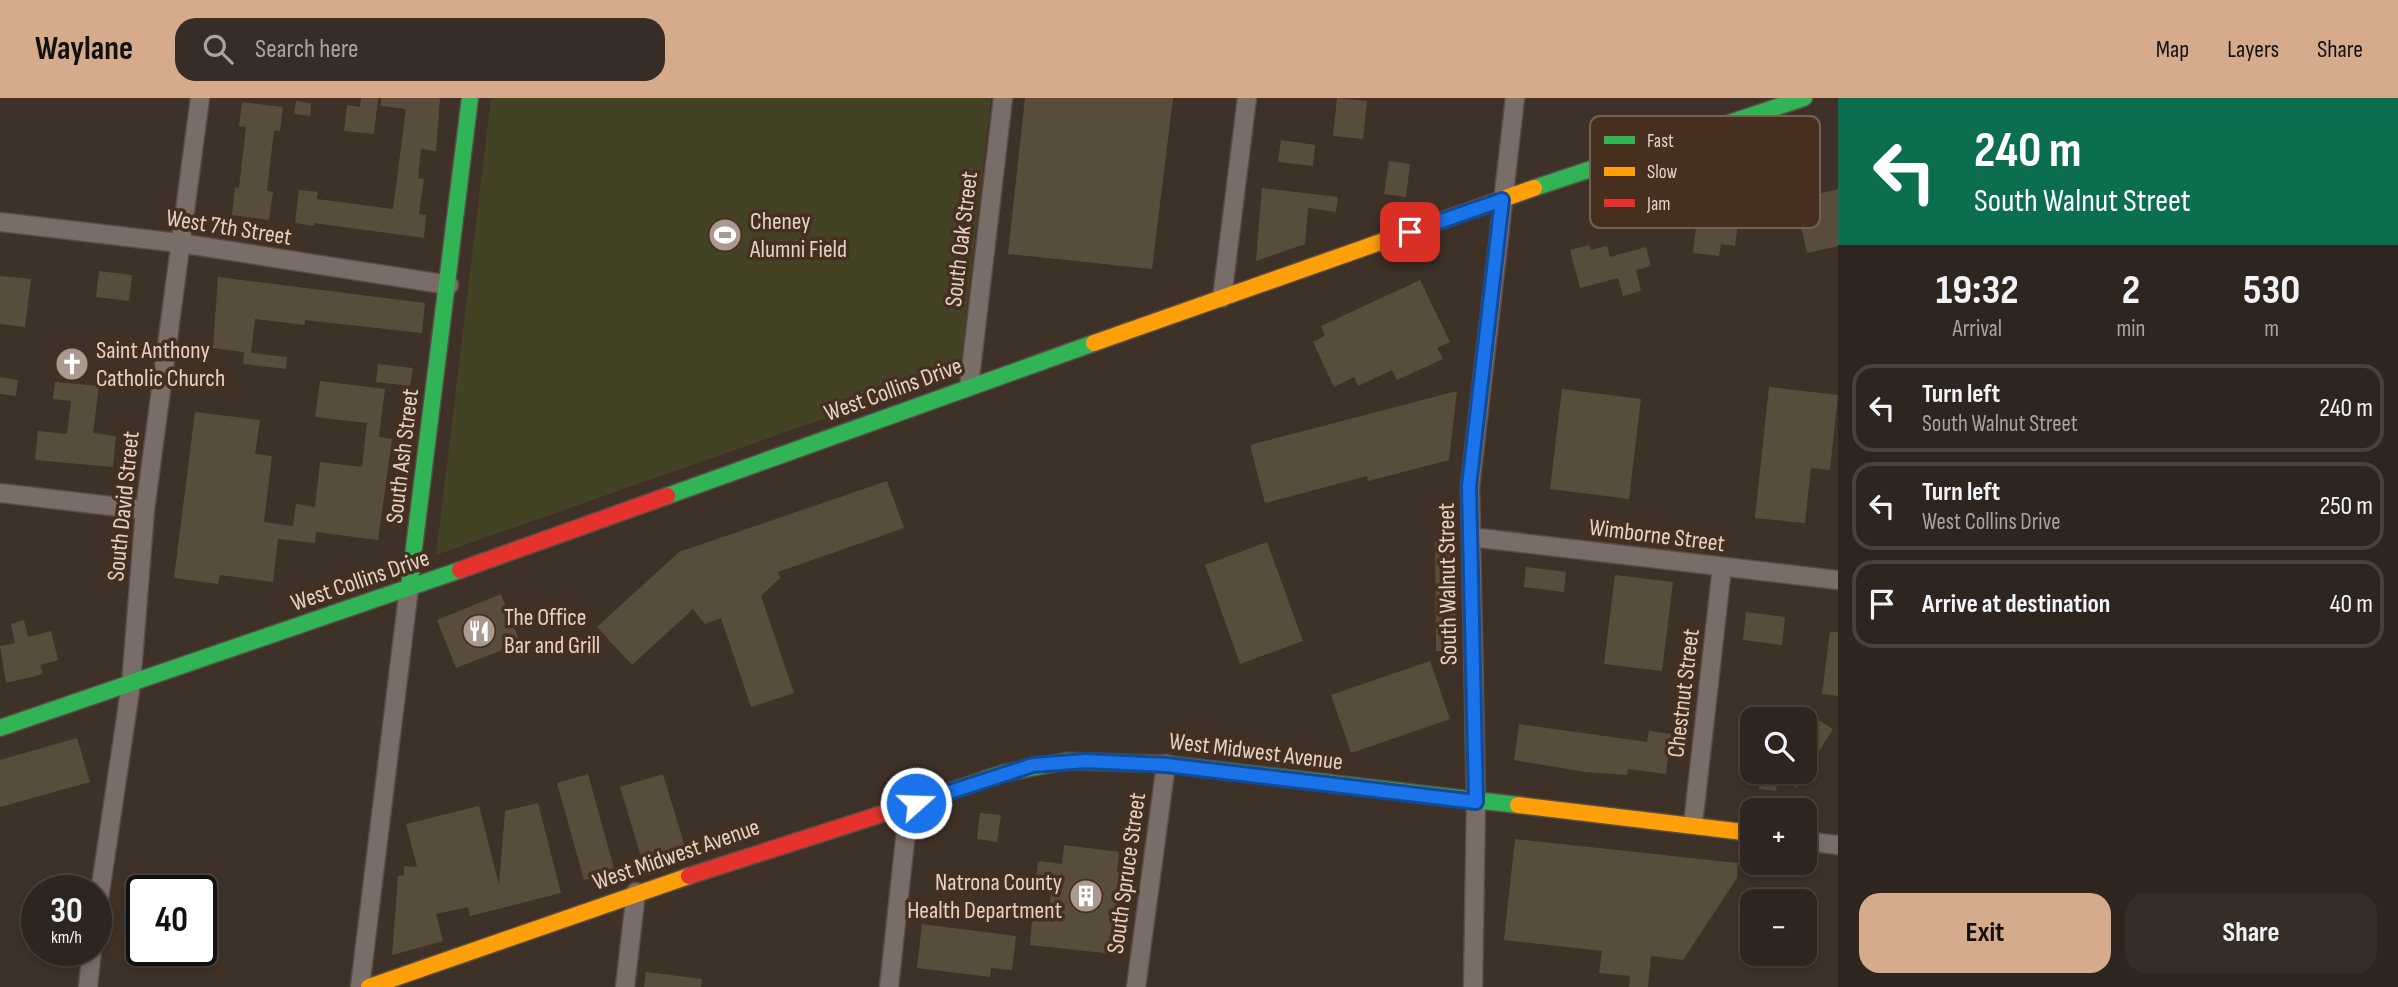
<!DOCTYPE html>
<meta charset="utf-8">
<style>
:root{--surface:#2e251e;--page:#362d27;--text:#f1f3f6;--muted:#a7a5a4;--line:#49423c;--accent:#d6ab8b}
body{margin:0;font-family:"Sofia Sans Condensed",sans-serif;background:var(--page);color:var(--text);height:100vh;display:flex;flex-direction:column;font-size:26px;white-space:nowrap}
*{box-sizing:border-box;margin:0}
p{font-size:23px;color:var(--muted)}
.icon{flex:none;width:38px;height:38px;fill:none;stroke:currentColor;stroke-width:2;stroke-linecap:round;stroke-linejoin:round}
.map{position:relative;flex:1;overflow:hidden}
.side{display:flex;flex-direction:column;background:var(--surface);width:560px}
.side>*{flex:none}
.hud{background:#0b6e4f;color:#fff;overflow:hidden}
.controls{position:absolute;left:1740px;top:609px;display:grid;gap:14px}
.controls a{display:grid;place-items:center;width:77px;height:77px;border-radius:14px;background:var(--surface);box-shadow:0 4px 10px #0003,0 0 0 2px var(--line);font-size:35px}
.speed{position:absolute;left:21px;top:777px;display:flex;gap:14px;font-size:35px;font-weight:700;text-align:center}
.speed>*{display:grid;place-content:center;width:91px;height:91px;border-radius:50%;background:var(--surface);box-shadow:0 4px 10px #0003,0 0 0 2px var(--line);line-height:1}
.speed small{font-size:18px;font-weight:400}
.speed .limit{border:4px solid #111;border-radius:10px;background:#fff;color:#111}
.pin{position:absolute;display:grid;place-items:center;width:60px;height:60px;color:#fff;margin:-30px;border-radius:14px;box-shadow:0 4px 10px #0006}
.me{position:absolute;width:77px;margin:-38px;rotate:70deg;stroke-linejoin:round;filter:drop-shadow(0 0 5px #0008)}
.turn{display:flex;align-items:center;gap:24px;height:147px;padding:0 21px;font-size:32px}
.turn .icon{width:91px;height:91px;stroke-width:2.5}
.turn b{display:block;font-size:49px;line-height:60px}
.eta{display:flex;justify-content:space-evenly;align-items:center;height:119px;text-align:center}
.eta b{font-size:42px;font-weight:700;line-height:49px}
.button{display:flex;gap:14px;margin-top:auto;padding:14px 21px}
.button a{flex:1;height:80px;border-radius:21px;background:var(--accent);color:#111;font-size:28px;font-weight:700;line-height:80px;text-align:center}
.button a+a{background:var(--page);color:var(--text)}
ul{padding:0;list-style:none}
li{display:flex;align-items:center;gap:21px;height:88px;margin:0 14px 10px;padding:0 7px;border:4px solid var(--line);border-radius:21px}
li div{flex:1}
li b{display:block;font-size:26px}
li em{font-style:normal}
header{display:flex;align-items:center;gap:42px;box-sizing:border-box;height:98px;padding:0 35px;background:var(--accent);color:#111}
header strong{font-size:33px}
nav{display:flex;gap:38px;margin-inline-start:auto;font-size:24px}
.search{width:490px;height:63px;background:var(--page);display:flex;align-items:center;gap:18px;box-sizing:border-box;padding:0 24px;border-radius:21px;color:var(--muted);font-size:26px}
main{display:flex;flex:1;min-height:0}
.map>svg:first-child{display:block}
.green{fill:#444225}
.building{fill:#584d3d}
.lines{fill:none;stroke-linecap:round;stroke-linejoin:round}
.street-casing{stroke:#594d46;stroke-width:21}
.fast-casing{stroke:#594d46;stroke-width:19}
.slow-casing{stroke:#594d46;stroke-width:19}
.jam-casing{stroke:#594d46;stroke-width:19}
.street{stroke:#786d67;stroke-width:18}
.fast{stroke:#30b455;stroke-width:16}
.slow{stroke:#ff9f0a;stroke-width:16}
.jam{stroke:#e5322d;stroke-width:16}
.route-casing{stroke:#114b97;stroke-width:18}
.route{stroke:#1a73e8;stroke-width:12}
.labels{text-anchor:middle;stroke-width:7;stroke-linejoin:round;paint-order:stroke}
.poi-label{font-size:24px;fill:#e2d3c9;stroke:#472f1f;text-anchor:start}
.street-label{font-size:24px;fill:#e2d3c9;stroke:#472f1f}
.key{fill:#472f1f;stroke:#766052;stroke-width:2}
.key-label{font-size:19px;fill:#e2d3c9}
</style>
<header>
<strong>Waylane</strong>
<div class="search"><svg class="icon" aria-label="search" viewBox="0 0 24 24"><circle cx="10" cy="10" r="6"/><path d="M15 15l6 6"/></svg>Search here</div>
<nav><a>Map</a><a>Layers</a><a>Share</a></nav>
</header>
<main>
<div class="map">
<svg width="1838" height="889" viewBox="0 0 1838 889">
<rect width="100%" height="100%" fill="#3e3128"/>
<!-- green -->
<path class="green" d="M491,0h500l-31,273 -524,184z"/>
<!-- building -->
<path class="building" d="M361,0h17l-4,36 -30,-3 3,-26 13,2z
M381,0h59l-4,53 -15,-2 -3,29 6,1 -5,35 7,1 -2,23 -110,-15v3l-19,-3 4,-33 19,2 -1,7 76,10 13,-100 -25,-3z
M1025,0h148l-21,171 -144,-15z
M1337,0l30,3 -4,38 -30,-3z
M296,3l15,2 -1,13 -16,-2z
M242,4l41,5 -3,24 -6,-1 -7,61 6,1 -4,28 -37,-5 3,-28 4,1 7,-61 -7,-1z
M1281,42l34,5 -2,21 -35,-4z
M1389,63l21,3 -4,33 -22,-3z
M1725,68l20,3 -10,77 -14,-2 -2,12 -26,-3 9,-78 22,3z
M1262,90l76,9 -2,15 -28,-4 -3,36 -49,17z
M1838,91v57l-31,7 -12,-54z
M1589,147l2,5 16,-4 3,11 36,-10 5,19 -15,4 5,21 -18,5 -5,-18 -38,10 -10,-38z
M99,173l33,4 -3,26 -33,-4z
M0,178l31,3 -6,48 -25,-3z
M218,179l207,26 -3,30 -117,-13v5l-50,-6 -4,34 36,4 -1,12 -43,-5 1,-12 -31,-4z
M1420,182l30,62 -13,6 6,11 -46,21 -5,-10 -34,16 -4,-9 -20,10 -21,-45 12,-6 -4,-10z
M378,266l35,4 -3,18 -34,-4z
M0,279l18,3 -2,16 -16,-2z
M320,283l65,8 -6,48 13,2 -14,101 -62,-8 -1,11 -37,-4 -5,43 -53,-7 -2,9 -44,-6 21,-166 65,8 -5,34 17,2 -8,66 29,4 3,-22 19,3 5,-45 42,5 5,-44 -52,-6z
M55,284l44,4 -6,47 23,3 -3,31 -78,-7 3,-29 29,3 4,-33 -18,-2z
M1769,289l69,8 -8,75 -19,-2 -6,55 -50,-5z
M1562,291l79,10 -12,100 -79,-10z
M1457,293l-8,69 -81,21 -1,-5 -102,27 -15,-58z
M887,383l17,47 -126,44 2,6 -19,18 33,97 -43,14 -30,-89 -16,6 -12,-15 -61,56 -35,-38 82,-75z
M1435,443h19l2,110h-20z
M1267,444l36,99 -63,23 -35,-99z
M1526,469l40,5 -2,20 -40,-5z
M1615,477l58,7 -11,89 -58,-7z
M501,496l19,49 -64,25 -19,-48z
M1746,514l39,5 -3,28 -39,-5z
M24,522l4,17 23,-6 7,29 -18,5 3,9 -37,9 -6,-37 15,-3 -4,-19z
M1830,534h8v64l-16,-2z
M1430,563l20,58 -99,34 -20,-58z
M1804,613l29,18 -37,59 -18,-12 -2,15 -17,-2 2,-17h43z
M1519,626l128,18 2,-11 22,3 -5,40 -38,-5 -1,6 -42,-3 -71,-12z
M77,640l13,44 -90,25v-47z
M588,676l27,98 -31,8 -27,-97z
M663,676l22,73 -43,13 -22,-73z
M538,705l23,90 -91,23 -2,-9 -32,7 7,27 -51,14 6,-79 6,-1v-9l13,1 -11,-43 73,-18 20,79 6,-74z
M980,715l21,2 -4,27 -20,-3z
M1515,741l223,24 -1,15 -54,82 -32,-4 -3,31h-19l1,-11 -31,-3 3,-22 -98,-11z
M1064,747l55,7 -2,20 10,1 -14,81 -83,-9 3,-37 16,1 4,-27 -17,-2 2,-19 24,3z
M922,826l94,12 -4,34 -21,-2 -1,9 -73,-9z
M646,874l56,7 -1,8h-57z"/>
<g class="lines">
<defs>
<path id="street" d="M0,124l179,21 270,42
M1222,200l25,-200
M969,288l34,-288
M0,395l145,17
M1471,439l367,43
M1693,726l29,-257
M1804,743l34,4
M96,821l35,-235 14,-174 55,-412
M88,889l4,-37
M360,889l49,-399
M625,889l11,-95
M889,889l17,-156 -6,-22
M1136,889l30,-223
M1473,889l3,-185 -6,-316 45,-388"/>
<path id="fast" d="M1534,90l270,-90
M667,398l427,-153
M409,490l61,-490
M0,630l460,-158
M916,705l88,-30 63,-12 99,3 352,41"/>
<path id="slow" d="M1094,245l440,-155
M1518,707l234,28
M369,889l320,-111"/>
<path id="jam" d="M460,472l207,-74
M689,778l227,-73"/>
</defs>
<!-- street casing -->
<use href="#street" class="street-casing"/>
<!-- fast casing -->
<use href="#fast" class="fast-casing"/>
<!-- slow casing -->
<use href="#slow" class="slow-casing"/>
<!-- jam casing -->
<use href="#jam" class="jam-casing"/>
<!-- street -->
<use href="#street" class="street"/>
<!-- fast -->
<use href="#fast" class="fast"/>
<!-- slow -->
<use href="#slow" class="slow"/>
<!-- jam -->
<use href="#jam" class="jam"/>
</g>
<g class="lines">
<defs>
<path id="route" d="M916,705l117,-38 53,-4 80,4 310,37 -7,-316 33,-286 -92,32"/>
</defs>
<!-- route casing -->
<use href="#route" class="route-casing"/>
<!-- route -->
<use href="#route" class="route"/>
</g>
<!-- icons -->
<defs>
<symbol id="stadium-disc" viewBox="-11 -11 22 22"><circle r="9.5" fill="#a99a91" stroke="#472f1f"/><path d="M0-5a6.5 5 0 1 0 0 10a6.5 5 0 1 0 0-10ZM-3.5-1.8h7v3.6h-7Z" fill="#fff"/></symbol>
<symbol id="church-disc" viewBox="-11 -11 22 22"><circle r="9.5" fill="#a99a91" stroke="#472f1f"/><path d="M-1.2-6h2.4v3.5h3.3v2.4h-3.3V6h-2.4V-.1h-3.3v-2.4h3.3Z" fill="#fff"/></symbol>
<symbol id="restaurant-disc" viewBox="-11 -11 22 22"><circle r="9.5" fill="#a99a91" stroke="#472f1f"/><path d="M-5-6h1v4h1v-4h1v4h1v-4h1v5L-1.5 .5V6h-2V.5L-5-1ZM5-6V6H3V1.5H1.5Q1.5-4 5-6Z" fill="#fff"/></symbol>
<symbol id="building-disc" viewBox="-11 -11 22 22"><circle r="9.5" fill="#a99a91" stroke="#472f1f"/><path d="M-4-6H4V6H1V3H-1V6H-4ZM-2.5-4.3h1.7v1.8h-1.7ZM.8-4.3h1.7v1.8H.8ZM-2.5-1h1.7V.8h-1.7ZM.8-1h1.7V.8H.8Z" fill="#fff"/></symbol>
</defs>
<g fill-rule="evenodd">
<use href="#stadium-disc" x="706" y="118" width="38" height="38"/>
<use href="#church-disc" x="53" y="247" width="38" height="38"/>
<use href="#restaurant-disc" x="460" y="514" width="38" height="38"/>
<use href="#building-disc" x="1067" y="779" width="38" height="38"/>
</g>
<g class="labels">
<!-- poi labels -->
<g class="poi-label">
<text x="750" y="131">Cheney<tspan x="750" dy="28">Alumni Field</tspan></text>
<text x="96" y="260">Saint Anthony<tspan x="96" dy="28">Catholic Church</tspan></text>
<text x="504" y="527">The Office<tspan x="504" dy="28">Bar and Grill</tspan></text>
<text x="1062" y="792" text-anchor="end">Natrona County<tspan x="1062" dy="28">Health Department</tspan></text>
</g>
<!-- street labels -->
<g class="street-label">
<text transform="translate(229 129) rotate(9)" y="8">West 7th Street</text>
<text transform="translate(961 141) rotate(-83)" y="8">South Oak Street</text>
<text transform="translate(893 291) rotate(-20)" y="8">West Collins Drive</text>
<text transform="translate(402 358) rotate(-83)" y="8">South Ash Street</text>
<text transform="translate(123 408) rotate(-84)" y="8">South David Street</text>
<text transform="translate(1657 437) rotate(7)" y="8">Wimborne Street</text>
<text transform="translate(360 482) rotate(-19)" y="8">West Collins Drive</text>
<text transform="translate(1447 486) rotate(-91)" y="8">South Walnut Street</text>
<text transform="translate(1683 595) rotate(-83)" y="8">Chestnut Street</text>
<text transform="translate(1256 653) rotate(7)" y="8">West Midwest Avenue</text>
<text transform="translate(676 756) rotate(-19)" y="8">West Midwest Avenue</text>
<text transform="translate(1126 775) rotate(-82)" y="8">South Spruce Street</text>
</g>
</g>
<!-- legend -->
<rect x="1590" y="18" width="230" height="112" rx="10" class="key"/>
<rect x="1604" y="38" width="31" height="8" fill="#30b455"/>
<rect x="1604" y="69" width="31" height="9" fill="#ff9f0a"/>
<rect x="1604" y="101" width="31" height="8" fill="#e5322d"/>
<g class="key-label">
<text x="1647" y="49">Fast</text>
<text x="1647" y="80">Slow</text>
<text x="1647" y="112">Jam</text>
</g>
</svg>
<div class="controls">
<a><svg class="icon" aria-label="search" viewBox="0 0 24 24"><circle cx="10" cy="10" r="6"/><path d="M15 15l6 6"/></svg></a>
<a>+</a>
<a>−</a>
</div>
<div class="speed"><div>30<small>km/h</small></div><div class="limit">40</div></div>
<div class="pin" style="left:1410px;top:134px;background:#d93025"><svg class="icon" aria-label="arrive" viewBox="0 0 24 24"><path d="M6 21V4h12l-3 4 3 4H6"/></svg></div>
<svg class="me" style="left:916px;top:705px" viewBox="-20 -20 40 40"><circle r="17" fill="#1a73e8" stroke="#fff" stroke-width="3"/><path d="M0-11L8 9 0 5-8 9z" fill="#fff"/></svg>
</div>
<section class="side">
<div class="hud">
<div class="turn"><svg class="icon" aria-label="left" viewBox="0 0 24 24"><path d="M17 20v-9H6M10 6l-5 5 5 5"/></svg><div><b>240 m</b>South Walnut Street</div></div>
</div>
<div class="eta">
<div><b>19:32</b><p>Arrival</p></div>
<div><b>2</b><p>min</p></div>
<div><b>530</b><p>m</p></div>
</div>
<ul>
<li><svg class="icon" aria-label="left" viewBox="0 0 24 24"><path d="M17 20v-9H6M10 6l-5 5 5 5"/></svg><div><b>Turn left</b><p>South Walnut Street</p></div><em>240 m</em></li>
<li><svg class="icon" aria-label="left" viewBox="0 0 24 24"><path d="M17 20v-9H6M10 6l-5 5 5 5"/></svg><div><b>Turn left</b><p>West Collins Drive</p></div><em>250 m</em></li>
<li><svg class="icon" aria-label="arrive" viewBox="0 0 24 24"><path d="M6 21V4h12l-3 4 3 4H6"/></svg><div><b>Arrive at destination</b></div><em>40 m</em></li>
</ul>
<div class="button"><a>Exit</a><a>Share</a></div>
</section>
</main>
